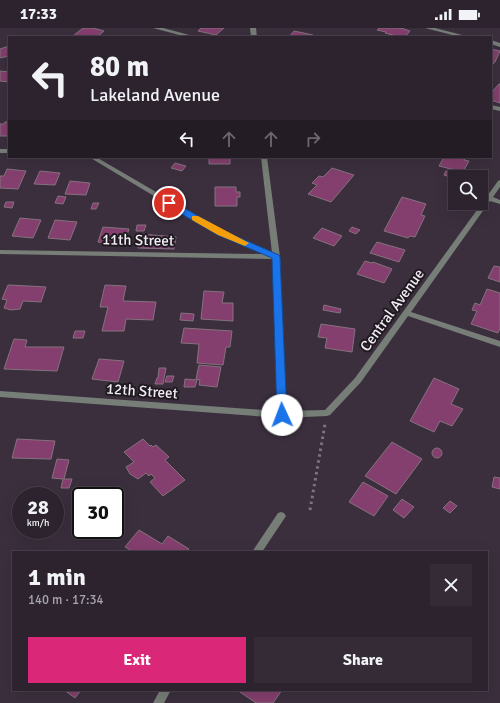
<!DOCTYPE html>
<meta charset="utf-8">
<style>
:root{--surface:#2c232e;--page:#342b36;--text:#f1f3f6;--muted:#a6a4aa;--line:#48404a;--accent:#db2777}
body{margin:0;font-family:Signika,sans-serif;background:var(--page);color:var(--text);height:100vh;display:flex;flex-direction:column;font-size:15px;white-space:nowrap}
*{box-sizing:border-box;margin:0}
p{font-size:13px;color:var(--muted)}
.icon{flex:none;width:22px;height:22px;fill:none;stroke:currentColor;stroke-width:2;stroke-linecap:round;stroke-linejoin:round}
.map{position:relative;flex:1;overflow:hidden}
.side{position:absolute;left:12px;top:523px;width:476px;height:140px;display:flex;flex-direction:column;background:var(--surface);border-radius:0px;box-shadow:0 4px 16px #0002,0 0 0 1px var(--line)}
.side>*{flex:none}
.guide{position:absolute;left:8px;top:8px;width:484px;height:122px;border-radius:0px;box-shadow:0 4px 16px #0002,0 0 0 1px var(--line);background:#2c232e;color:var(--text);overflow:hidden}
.buttons{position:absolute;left:448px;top:142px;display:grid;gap:8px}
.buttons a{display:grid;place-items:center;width:40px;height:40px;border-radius:0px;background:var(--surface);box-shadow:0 4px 16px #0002,0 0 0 1px var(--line);font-size:20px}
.speed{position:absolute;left:12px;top:459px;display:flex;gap:8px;font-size:20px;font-weight:700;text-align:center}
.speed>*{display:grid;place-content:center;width:52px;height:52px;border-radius:50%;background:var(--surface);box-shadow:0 4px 16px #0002,0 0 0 1px var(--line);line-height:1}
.speed small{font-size:10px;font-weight:400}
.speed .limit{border:2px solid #111;border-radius:6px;background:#fff;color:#111}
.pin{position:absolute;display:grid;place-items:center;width:34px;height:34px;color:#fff;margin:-17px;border:2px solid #fff;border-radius:50%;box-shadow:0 1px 4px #0007}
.me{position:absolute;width:44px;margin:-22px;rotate:358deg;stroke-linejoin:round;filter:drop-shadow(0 0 3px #0008)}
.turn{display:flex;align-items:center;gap:14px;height:84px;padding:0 16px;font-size:18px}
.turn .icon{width:52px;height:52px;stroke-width:2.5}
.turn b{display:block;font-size:28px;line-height:34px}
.lanes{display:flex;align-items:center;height:38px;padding:0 16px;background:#0003;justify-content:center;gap:20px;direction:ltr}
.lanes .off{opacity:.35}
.round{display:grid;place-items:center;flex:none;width:42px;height:42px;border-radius:0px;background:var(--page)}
.head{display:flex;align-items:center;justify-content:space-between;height:68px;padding:0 16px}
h1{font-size:24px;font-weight:800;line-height:30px}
.cta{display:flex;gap:8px;margin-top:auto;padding:8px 16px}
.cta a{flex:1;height:46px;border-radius:0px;background:var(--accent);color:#fff;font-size:16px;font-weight:800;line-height:46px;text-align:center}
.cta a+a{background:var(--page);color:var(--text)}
.status{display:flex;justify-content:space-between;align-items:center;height:28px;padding:0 20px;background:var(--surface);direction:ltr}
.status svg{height:11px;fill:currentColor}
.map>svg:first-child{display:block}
.building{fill:#843f6e;stroke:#85727e}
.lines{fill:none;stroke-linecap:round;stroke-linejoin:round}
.path{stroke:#7e7381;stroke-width:3;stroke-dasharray:2.5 3.5;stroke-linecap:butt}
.street{fill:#767e77;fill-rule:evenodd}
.route{fill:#1a73e8;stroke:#114b97}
.slow{fill:#f59e0b}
.labels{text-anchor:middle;stroke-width:4;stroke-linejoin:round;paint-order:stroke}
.street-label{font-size:15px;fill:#f3ebf5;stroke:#1f1a20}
</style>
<div class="status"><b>17:33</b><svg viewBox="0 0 49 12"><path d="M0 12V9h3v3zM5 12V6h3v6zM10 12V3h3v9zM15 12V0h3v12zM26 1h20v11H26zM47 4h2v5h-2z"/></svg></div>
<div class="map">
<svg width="500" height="675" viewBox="0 0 500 675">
<rect width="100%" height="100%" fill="#3b2f3e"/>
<!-- building -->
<path class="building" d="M83,0h10l11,3 -7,6 -24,-1z
M201,0h23l-8,7 -18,-4z
M379,0h22l9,3 -5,6h-5l-15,-4 1,-1 -9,-2z
M294,3l19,4 -2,2h-22z
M9,18v10l-9,2v-9z
M491,21l9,2 -5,11 -3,3 -1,-1z
M0,43l9,1v10l-9,-1z
M499,56h1v19l-9,-3v-7z
M5,94h4v14h-9v-12h4z
M209,129h21v7h-21z
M444,129h22l-2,3 5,1 -6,11 -24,-6z
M175,135l11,3 -4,5 -11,-3z
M332,140l22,7 -23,27 -23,-8 9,-9 -5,-2 7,-7 4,1z
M7,141l19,2 -8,18 -18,-1v-12h4z
M40,143l20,2 -5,12 -21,-1z
M446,143l13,3 1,1 -1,2h-4v2l-11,-4z
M70,153l20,2 -4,12 -21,-1z
M215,159h21v5h4v5h-3v9h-22z
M58,168l8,1 -3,7 -8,-1z
M402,169l24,7 -5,11 4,1 -10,21 -5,-1 -2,2 -24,-7z
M6,174h8l-2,6 -8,-1z
M93,175h6l-3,6h-5z
M20,190l21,2 -8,18 -21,-2z
M55,192l22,2 -7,18 -22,-2z
M137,197h9l-2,6h-8z
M103,199l26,2 -5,15 -26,-2z
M352,199l8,3 -4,4 -7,-3z
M322,200l20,8 -8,10 -21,-8z
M141,206l35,3 -2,12 -36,-1z
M377,214l28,8 -6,12 -29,-9z
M365,233l7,2 1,-1 19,7 -8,14 -27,-9z
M494,238l6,1v15l-12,-4z
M8,257l21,1 17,1 -5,15 -18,-1 -3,8 -9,1 -7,-2 3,-8 -5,-1z
M105,257l21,1 -3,15 33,1 -3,18 -27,-1 -2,12h-22l6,-24h-8z
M487,261l13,4v35l-2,5 -27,-9 6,-13 -5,-1 2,-5 1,-2 5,2z
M204,263l20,1 -2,11h11v18l-32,-2z
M324,277l17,4 -1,4 -17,-3z
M181,285l13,1 -1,7 -13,-1z
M321,296l34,5 -3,23 -27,-4 2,-10 -9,-1z
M184,300l48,3 -2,16h-4l-3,18 -26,-2 2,-19 -18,-1z
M75,303h10l-2,7h-10z
M14,311l13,1 -2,7h39l-7,24 -53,-2z
M99,331l25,2 -6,21 -26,-3z
M199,337l22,2 -4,20 -18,-2 1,-5 -4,-1z
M159,340h7l-3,16h-8l2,-6h1z
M167,348h7l-2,6h-7z
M434,350l25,11 -8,15 12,5 -11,17 -12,-5 -6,11 -24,-11z
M185,351l12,1 -2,7h-11z
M17,411l38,2 -4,18 -39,-1z
M143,411l7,7 1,-1 2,2 3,-2 13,12 -4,3 20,20 -22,16 -13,-14 5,-4 -4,-4 -2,2 -3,-3 -8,6 -8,-5 -4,-7 8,-5 -10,-10z
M392,414l30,17 -26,35 -31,-18z
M432 425a5 5 0 1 1 10 0a5 5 0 1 1-10 0Z
M57,431l12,1 -5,19h8l-3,9h-8l2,-9 -11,-1z
M494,449l6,1v11l-8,-2z
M363,454l25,14 -14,20 -25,-14z
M402,471l12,8 -10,11 -11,-8z
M450,473l7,5 -7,7 -7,-5z
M139,502l23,14 6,-8 21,13 -3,3h-52l-9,-5z
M64,662h17l-6,8z
M237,662h45l-9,13h-17z"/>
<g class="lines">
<!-- path -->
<path class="path" d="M310,482l15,-86"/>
<!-- street -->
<path class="street" d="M153,0h10l34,9h-10z
M250,0h6l1,9h-6z
M425,0h10l35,9h-10z
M491,12l9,3v4l-9,-3z
M491,77l9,2v4l-9,-2z
M0,121h9v4h-9z
M89,129h7l127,74 49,22 -11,-96h6l13,100 6,154 39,-1 30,-32 143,-197 2,-1v7l-7,10 7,3v4l-10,-3 -79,111 89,29v6l-92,-31 -47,66 -31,33 -3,1 -45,2 -282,-21v-6l278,20 -5,-152 -273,-5v-4l263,4 -44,-19z
M281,484l3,1 2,3 -24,36h-10l26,-39z
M160,662h11l-7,13h-11z"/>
</g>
<!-- route -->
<path class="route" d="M166,173h6l52,30 55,24 1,2 7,158 -1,3h-7l-2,-3 -5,-157 -54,-23 -52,-30z"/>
<!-- slow -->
<path class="slow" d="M192,188h6l51,27 -4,3 -27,-11 -26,-15z"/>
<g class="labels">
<!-- street labels -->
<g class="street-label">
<text transform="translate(138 212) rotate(1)" y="5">11th Street</text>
<text transform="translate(392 282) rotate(-54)" y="5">Central Avenue</text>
<text transform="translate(142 363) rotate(4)" y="5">12th Street</text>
</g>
</g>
</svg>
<div class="buttons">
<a><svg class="icon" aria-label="search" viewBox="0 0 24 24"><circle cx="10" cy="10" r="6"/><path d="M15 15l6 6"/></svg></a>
</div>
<div class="speed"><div>28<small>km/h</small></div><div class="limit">30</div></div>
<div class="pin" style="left:169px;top:175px;background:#d93025"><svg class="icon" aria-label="arrive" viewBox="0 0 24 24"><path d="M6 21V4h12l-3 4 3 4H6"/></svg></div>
<svg class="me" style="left:282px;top:387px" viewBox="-20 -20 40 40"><circle r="19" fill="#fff"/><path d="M0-13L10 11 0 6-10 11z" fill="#1a73e8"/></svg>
<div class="guide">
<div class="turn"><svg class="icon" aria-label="left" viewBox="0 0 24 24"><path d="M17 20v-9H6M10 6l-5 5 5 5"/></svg><div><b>80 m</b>Lakeland Avenue</div></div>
<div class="lanes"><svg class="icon" aria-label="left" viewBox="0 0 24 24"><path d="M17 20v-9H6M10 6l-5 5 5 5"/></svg><svg class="icon off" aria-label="ahead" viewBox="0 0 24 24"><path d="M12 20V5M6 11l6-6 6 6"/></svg><svg class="icon off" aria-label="ahead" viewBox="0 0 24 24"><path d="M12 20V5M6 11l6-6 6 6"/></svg><svg class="icon off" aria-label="right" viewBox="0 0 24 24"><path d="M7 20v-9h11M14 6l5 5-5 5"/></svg></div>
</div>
<section class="side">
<div class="head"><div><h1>1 min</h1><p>140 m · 17:34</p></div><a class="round"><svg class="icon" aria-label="close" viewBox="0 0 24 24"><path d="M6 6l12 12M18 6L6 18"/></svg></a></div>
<div class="cta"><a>Exit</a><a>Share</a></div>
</section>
</div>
